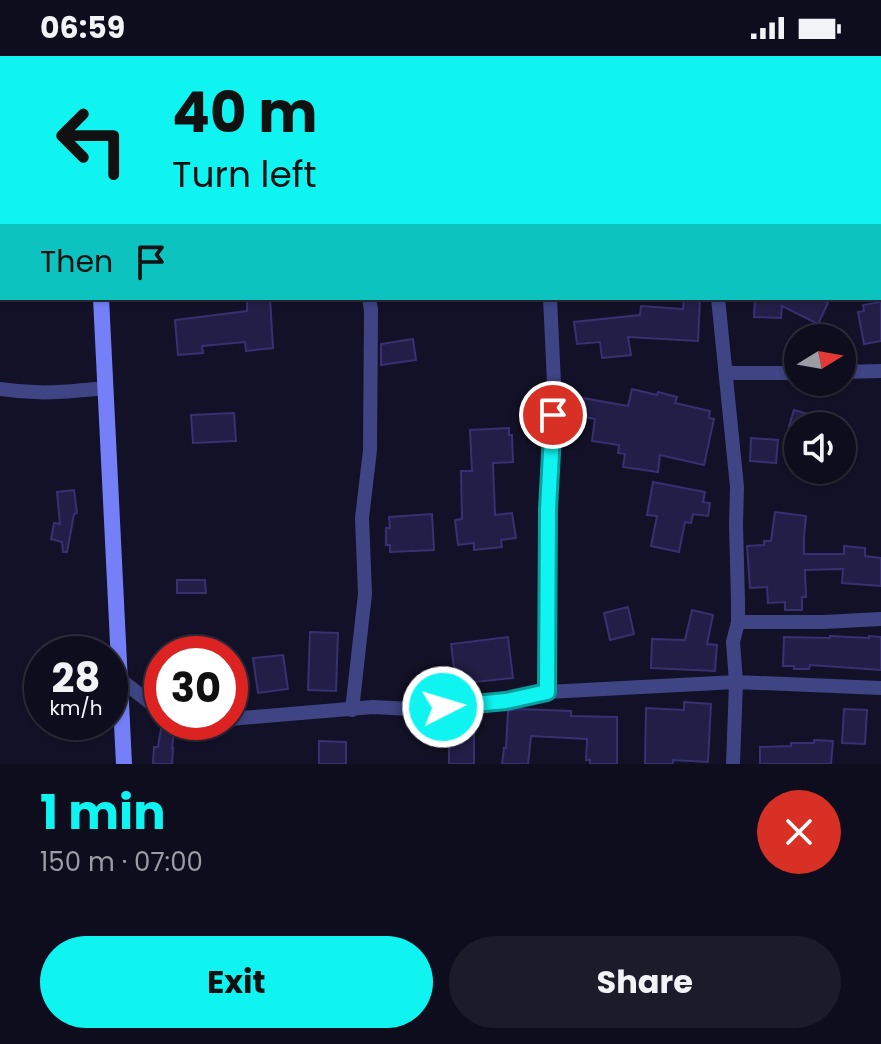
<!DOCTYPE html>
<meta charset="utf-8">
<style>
:root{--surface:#0e0d1d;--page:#1c1b2a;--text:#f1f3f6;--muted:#9b9ca4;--line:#2e2d3b;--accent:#0ff4f1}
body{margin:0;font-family:Poppins,sans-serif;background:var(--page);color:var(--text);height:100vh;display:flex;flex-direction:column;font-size:30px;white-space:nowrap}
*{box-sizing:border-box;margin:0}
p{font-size:26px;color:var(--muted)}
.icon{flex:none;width:44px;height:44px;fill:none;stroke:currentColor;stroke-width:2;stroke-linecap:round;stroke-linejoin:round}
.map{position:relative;height:708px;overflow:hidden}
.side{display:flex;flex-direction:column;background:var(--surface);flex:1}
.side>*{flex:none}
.guide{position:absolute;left:0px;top:0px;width:882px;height:244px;box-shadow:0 2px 6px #0004,0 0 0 2px var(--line);background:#0ff4f1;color:#111;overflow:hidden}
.needle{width:52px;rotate:79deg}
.tools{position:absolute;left:784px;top:268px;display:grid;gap:16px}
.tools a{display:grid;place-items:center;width:72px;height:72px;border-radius:50%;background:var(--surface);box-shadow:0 2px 6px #0004,0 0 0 2px var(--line);font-size:40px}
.speed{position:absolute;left:24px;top:580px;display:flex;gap:16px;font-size:40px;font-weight:700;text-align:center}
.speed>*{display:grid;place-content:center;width:104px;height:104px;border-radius:50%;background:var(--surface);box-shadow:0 2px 6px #0004,0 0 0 2px var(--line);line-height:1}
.speed small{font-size:20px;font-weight:400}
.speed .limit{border:12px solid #d22;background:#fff;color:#111}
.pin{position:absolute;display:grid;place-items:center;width:68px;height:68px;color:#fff;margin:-34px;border:4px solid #fff;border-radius:50%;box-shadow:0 2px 8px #0007}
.me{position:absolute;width:88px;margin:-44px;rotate:85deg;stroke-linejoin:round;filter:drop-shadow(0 0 6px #0008)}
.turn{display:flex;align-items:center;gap:28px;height:168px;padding:0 40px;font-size:36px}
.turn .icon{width:104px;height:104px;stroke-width:2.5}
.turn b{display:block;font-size:56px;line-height:68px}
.then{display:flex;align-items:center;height:76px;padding:0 40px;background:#0003;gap:16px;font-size:30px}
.round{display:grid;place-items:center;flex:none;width:84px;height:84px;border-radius:42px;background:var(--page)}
.summary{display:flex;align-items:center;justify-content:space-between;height:136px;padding:0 40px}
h1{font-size:48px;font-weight:700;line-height:60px;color:var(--accent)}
.cta{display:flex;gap:16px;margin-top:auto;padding:16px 40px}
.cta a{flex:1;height:92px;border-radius:48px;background:var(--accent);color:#111;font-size:32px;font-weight:700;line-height:92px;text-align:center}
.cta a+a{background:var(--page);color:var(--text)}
.status{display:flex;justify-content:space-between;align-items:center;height:56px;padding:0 40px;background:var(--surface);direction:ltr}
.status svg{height:22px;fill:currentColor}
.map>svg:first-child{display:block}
.building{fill:#221e47;stroke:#373172;stroke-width:2}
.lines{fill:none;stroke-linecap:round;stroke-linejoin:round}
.street{stroke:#3e4484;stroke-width:14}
.secondary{stroke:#7580f8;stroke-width:16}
.route-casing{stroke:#0a9f9d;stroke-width:20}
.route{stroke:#0ff4f1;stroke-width:14}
</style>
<div class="status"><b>06:59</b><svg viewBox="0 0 49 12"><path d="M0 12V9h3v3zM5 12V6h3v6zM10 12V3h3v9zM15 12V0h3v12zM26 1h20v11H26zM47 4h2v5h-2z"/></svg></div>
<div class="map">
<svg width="881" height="708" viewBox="0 0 881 708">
<rect width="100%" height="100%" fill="#121127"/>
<!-- building -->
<path class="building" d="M247,242h23l3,50 -27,3 -1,-9 -43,4 1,7 -25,2 -3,-35 72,-9z
M684,242h16l-2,43 -70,-4 3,18 -29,3 -2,-16 -23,2 -3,-22 66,-7 1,-9 42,3z
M755,242h63l10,5 -10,21 -36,-18 -1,12 -27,-1z
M881,246v39l-17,3 -6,-32 6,-1 -1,-6z
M413,283l3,21 -35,5v-21z
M632,333l25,6 1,-3 19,5 -2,6 35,8 -1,7 5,1 -10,46 -44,-10 -2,17 -35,-5 2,-13 -7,-1 1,-8 -27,-4 3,-22 -32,-6 3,-18 62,11z
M794,354l40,12v4h-45z
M234,357l2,28 -43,2 -2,-28z
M509,372v7h3l1,27 -20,1 2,52 17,-2 4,25 -15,2 1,7 -28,3v-7l-16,2 -3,-25 7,-1 -1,-48h11l-2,-41z
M751,382l27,2 -2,23 -26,-2z
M653,426l52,10 -2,10 7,1 -2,13 -15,-2 -2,9 -6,-1 -6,30 -28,-6 6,-30 -10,-1z
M74,434l3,23 -3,1 -7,38h-4l-1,-10 -11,-3 3,-16 6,1 -3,-32z
M775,456l31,4 -2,21v17h40v-8l21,2v8l16,2v28l-39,-3 1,-14 -38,1 1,27h-4v13h-17v-8l-17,1 -1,-16 -17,1 -3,-42 17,-1v-4h7z
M432,458l2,36 -44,2v-7h-4v-17h4l-1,-11z
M177,524h28l1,13h-29z
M628,551l6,27 -24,6 -6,-27z
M692,554l21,5 -6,29 10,1 -2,26 -64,-3 1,-29 33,1z
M310,576l28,1 -2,58 -28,-1z
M830,580l39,2v-2l12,1v33l-71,-5 -1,4h-15v-3h-11l1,-29 46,1z
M508,581l5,41 -57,6 -5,-40z
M283,599l5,34 -30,4 -5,-35z
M684,646l27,2 -3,58 -35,-2v4h-28l1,-56 38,2z
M517,653l54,2v5l46,1v47h-27v-4h-4l1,-21 -56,-3 -3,28h-26l2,-16h2l2,-37z
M844,653l23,1 -2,34 -23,-1z
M478,657l1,10h-5v41h-25v-23h13l-3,-26z
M161,673l13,2 -2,17h1l-1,16h-19l1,-17h4z
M814,684l19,1 -2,23h-71v-17l31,-1v-3h23z
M319,685l27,1v22h-27z"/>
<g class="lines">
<!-- street -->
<path class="street" d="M719,0l1,2
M880,131h1
M718,242l19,189 -1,38 2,76v21l-5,20 3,40 -3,82
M842,316l39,-1
M726,317h72
M0,333c38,6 67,3 104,-1
M738,566h86l57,-3
M121,624l41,32
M547,636l1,-183 6,-126 -4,-85
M352,654l13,-116 -3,-76 8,-68 1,-140 -2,-12
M230,663l143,-12 38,2 95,-8 41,-9 189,-10 145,6
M189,666h5"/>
<!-- secondary -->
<path class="secondary" d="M91,0v2
M101,242l23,466"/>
</g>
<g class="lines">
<defs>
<path id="route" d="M443,651l63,-6 41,-9 1,-183 5,-94"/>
</defs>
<!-- route casing -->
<use href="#route" class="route-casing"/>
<!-- route -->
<use href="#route" class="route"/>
</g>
</svg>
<div class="tools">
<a><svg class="needle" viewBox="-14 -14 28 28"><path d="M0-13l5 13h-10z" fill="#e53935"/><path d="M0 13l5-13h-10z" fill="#9b9ca4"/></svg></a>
<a><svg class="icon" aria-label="sound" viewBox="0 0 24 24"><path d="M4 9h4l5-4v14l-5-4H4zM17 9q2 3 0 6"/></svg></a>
</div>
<div class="speed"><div>28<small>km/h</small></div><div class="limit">30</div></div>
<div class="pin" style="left:553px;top:359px;background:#d93025"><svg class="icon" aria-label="arrive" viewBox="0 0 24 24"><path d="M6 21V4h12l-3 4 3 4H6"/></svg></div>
<svg class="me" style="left:443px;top:651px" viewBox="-20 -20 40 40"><circle r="17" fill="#0ff4f1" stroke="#fff" stroke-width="3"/><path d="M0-11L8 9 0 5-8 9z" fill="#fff"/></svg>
<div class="guide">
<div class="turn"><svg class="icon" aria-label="left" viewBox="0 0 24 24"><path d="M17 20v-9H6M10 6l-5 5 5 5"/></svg><div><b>40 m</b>Turn left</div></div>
<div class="then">Then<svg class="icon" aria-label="arrive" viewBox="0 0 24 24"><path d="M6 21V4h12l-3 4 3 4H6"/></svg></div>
</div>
</div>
<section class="side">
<div class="summary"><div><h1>1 min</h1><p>150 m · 07:00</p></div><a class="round" style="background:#d93025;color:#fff"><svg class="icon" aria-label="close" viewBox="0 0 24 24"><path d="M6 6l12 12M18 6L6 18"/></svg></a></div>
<div class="cta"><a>Exit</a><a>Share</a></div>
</section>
